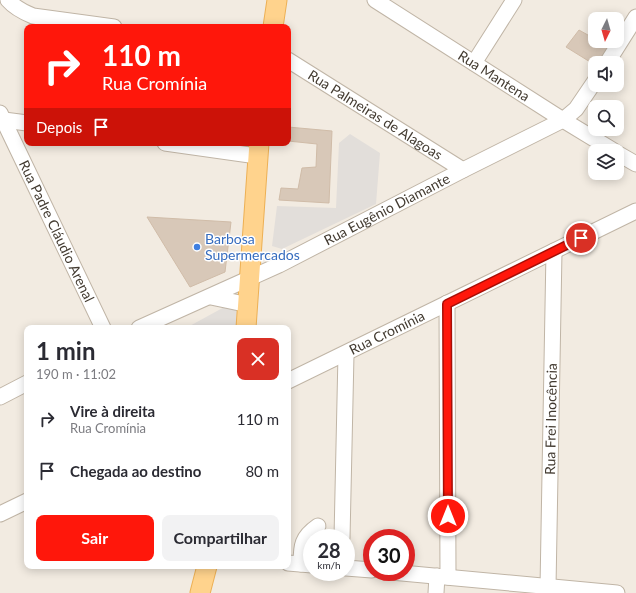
<!DOCTYPE html>
<html lang="pt">
<meta charset="utf-8">
<style>
:root{--surface:#fff;--page:#f2f2f3;--text:#2b2b33;--muted:#7c7c81;--accent:#ff170b}
body{margin:0;font-family:Lato,sans-serif;background:var(--page);color:var(--text);height:100vh;display:flex;flex-direction:column;font-size:15px;white-space:nowrap}
*{box-sizing:border-box;margin:0}
p{font-size:13px;color:var(--muted)}
.icon{flex:none;width:22px;height:22px;fill:none;stroke:currentColor;stroke-width:2;stroke-linecap:round;stroke-linejoin:round}
.map{position:relative;flex:1;overflow:hidden}
.details{position:absolute;left:24px;top:325px;width:267px;height:244px;display:flex;flex-direction:column;background:var(--surface);border-radius:8px;box-shadow:0 2px 10px #0003}
.details>*{flex:none}
.hud{position:absolute;left:24px;top:24px;width:267px;height:122px;border-radius:8px;box-shadow:0 2px 10px #0003;background:#ff170b;color:#fff;overflow:hidden}
.needle{width:26px;rotate:185deg}
.controls{position:absolute;left:588px;top:12px;display:grid;gap:8px}
.controls a{display:grid;place-items:center;width:36px;height:36px;border-radius:8px;background:var(--surface);box-shadow:0 2px 10px #0003;font-size:20px}
.speed{position:absolute;left:303px;top:529px;display:flex;gap:8px;font-size:20px;font-weight:700;text-align:center}
.speed>*{display:grid;place-content:center;width:52px;height:52px;border-radius:50%;background:var(--surface);box-shadow:0 2px 10px #0003;line-height:1}
.speed small{font-size:10px;font-weight:400}
.speed .limit{border:6px solid #d22;background:#fff;color:#111}
.pin{position:absolute;display:grid;place-items:center;width:34px;height:34px;color:#fff;margin:-17px;border:2px solid #fff;border-radius:50%;box-shadow:0 1px 4px #0007}
.me{position:absolute;width:44px;margin:-22px;rotate:0deg;stroke-linejoin:round;filter:drop-shadow(0 0 3px #0008)}
.turn{display:flex;align-items:center;gap:14px;height:84px;padding:0 12px;font-size:18px}
.turn .icon{width:52px;height:52px;stroke-width:2.5}
.turn b{display:block;font-size:28px;line-height:34px}
.then{display:flex;align-items:center;height:38px;padding:0 12px;background:#0003;gap:8px;font-size:15px}
.round{display:grid;place-items:center;flex:none;width:42px;height:42px;border-radius:8px;background:var(--page)}
.headline{display:flex;align-items:center;justify-content:space-between;height:68px;padding:0 12px}
h1{font-size:24px;font-weight:700;line-height:30px}
.action{display:flex;gap:8px;margin-top:auto;padding:8px 12px}
.action a{flex:1;height:46px;border-radius:8px;background:var(--accent);color:#fff;font-size:16px;font-weight:700;line-height:46px;text-align:center}
.action a+a{background:var(--page);color:var(--text)}
ul{padding:0;list-style:none}
li{display:flex;align-items:center;gap:12px;height:52px;padding:0 12px}
li div{flex:1}
li b{display:block;font-size:15px}
li em{font-style:normal}
.map>svg:first-child{display:block}
.parking{fill:#e2deda}
.building{fill:#d8c8b8;stroke:#d0bca8}
.lines{fill:none;stroke-linecap:round;stroke-linejoin:round}
.minor-casing{stroke:#c0b5a6;stroke-width:17}
.major-casing{stroke:#edb054;stroke-width:21}
.minor{stroke:#fff;stroke-width:15}
.major{stroke:#ffd38d;stroke-width:19}
.route-casing{stroke:#a60f07;stroke-width:10}
.route{stroke:#ff170b;stroke-width:7}
.shop-dot{fill:#3f7fe0;stroke:#fff;stroke-width:1.5}
.labels{text-anchor:middle;stroke-width:3;stroke-linejoin:round;paint-order:stroke}
.street-label{font-size:14px;fill:#433b31;stroke:#fff}
.shop-label{font-size:14px;fill:#366cbe;stroke:#fff;text-anchor:start}
</style>
<div class="map">
<svg width="636" height="593" viewBox="0 0 636 593">
<rect width="100%" height="100%" fill="#f2ebe1"/>
<!-- parking -->
<path class="parking" d="M350,134l30,19 -4,51 -94,45 -10,-3 5,-40 59,2 3,-65z
M228,305l10,3v20h-52z"/>
<!-- building -->
<path class="building" d="M579,30l16,9v2h4l12,7 -10,15h-6v2l-29,-18z
M288,127l44,4 -3,72 -50,-3 2,-12 17,1 4,-21 14,-1 1,-23 -29,-3z
M147,217l84,5 -6,50 -35,15z"/>
<g class="lines">
<defs>
<g id="minor">
<path d="M8,0c7,8 15,12 25,16l81,11"/>
<path id="s1" d="M375,0l188,120 51,31"/>
<path id="s2" d="M288,60l175,110"/>
<path d="M474,63l40,-63"/>
<path d="M607,63l29,-46"/>
<path id="s3" d="M0,113l103,215"/>
<path d="M4,120l23,3"/>
<path d="M165,143l92,13"/>
<path d="M617,153l19,11"/>
<path d="M211,297l38,8"/>
<path d="M447,303l1,274"/>
<path id="s4" d="M139,328l140,-63 184,-95 100,-50 13,-11 19,-28"/>
<path id="s5" d="M288,381l348,-170"/>
<path d="M0,397l27,-14"/>
<path d="M0,514l27,-13"/>
<path d="M342,538l4,-184"/>
<path d="M288,563l24,2"/>
<path d="M301,564c0,-19 1,-27 17,-38"/>
<path d="M346,568l26,2"/>
<path d="M391,572l226,21"/>
<path id="s6" d="M548,587l6,-336"/>
<path d="M436,593l1,-17"/>
</g>
<path id="major" d="M273,27l4,-27
M246,328l13,-185
M200,593l7,-27"/>
</defs>
<!-- minor casing -->
<use href="#minor" class="minor-casing"/>
<!-- major casing -->
<use href="#major" class="major-casing"/>
<!-- minor -->
<use href="#minor" class="minor"/>
<!-- major -->
<use href="#major" class="major"/>
</g>
<g class="lines">
<defs>
<path id="route" d="M448,516l-1,-212 134,-66"/>
</defs>
<!-- route casing -->
<use href="#route" class="route-casing"/>
<!-- route -->
<use href="#route" class="route"/>
</g>
<!-- markers -->
<circle class="shop-dot" cx="197" cy="247" r="4"/>
<g class="labels">
<!-- street labels -->
<g class="street-label">
<text dy="5" stroke="none"><textPath href="#s1" startOffset="141">Rua Mantena</textPath></text>
<text dy="5" stroke="none"><textPath href="#s2" startOffset="103">Rua Palmeiras de Alagoas</textPath></text>
<text dy="5" stroke="none"><textPath href="#s4" startOffset="275">Rua Eugênio Diamante</textPath></text>
<text dy="5" stroke="none"><textPath href="#s3" startOffset="131">Rua Padre Cláudio Arenal</textPath></text>
<text dy="5" stroke="none"><textPath href="#s5" startOffset="110">Rua Cromínia</textPath></text>
<text dy="5" stroke="none"><textPath href="#s6" startOffset="168">Rua Frei Inocência</textPath></text>
</g>
<!-- shop labels -->
<g class="shop-label">
<text x="205" y="244">Barbosa<tspan x="205" dy="16">Supermercados</tspan></text>
</g>
</g>
</svg>
<div class="controls">
<a><svg class="needle" viewBox="-14 -14 28 28"><path d="M0-13l5 13h-10z" fill="#e53935"/><path d="M0 13l5-13h-10z" fill="#7c7c81"/></svg></a>
<a><svg class="icon" aria-label="sound" viewBox="0 0 24 24"><path d="M4 9h4l5-4v14l-5-4H4zM17 9q2 3 0 6"/></svg></a>
<a><svg class="icon" aria-label="search" viewBox="0 0 24 24"><circle cx="10" cy="10" r="6"/><path d="M15 15l6 6"/></svg></a>
<a><svg class="icon" aria-label="layers" viewBox="0 0 24 24"><path d="M12 4l9 5-9 5-9-5zM3 14l9 5 9-5"/></svg></a>
</div>
<div class="speed"><div>28<small>km/h</small></div><div class="limit">30</div></div>
<div class="pin" style="left:581px;top:238px;background:#d93025"><svg class="icon" aria-label="arrive" viewBox="0 0 24 24"><path d="M6 21V4h12l-3 4 3 4H6"/></svg></div>
<svg class="me" style="left:448px;top:516px" viewBox="-20 -20 40 40"><circle r="17" fill="#ff170b" stroke="#fff" stroke-width="3"/><path d="M0-11L8 9 0 5-8 9z" fill="#fff"/></svg>
<div class="hud">
<div class="turn"><svg class="icon" aria-label="right" viewBox="0 0 24 24"><path d="M7 20v-9h11M14 6l5 5-5 5"/></svg><div><b>110 m</b>Rua Cromínia</div></div>
<div class="then">Depois<svg class="icon" aria-label="arrive" viewBox="0 0 24 24"><path d="M6 21V4h12l-3 4 3 4H6"/></svg></div>
</div>
<section class="details">
<div class="headline"><div><h1>1 min</h1><p>190 m · 11:02</p></div><a class="round" style="background:#d93025;color:#fff"><svg class="icon" aria-label="close" viewBox="0 0 24 24"><path d="M6 6l12 12M18 6L6 18"/></svg></a></div>
<ul>
<li><svg class="icon" aria-label="right" viewBox="0 0 24 24"><path d="M7 20v-9h11M14 6l5 5-5 5"/></svg><div><b>Vire à direita</b><p>Rua Cromínia</p></div><em>110 m</em></li>
<li><svg class="icon" aria-label="arrive" viewBox="0 0 24 24"><path d="M6 21V4h12l-3 4 3 4H6"/></svg><div><b>Chegada ao destino</b></div><em>80 m</em></li>
</ul>
<div class="action"><a>Sair</a><a>Compartilhar</a></div>
</section>
</div>
